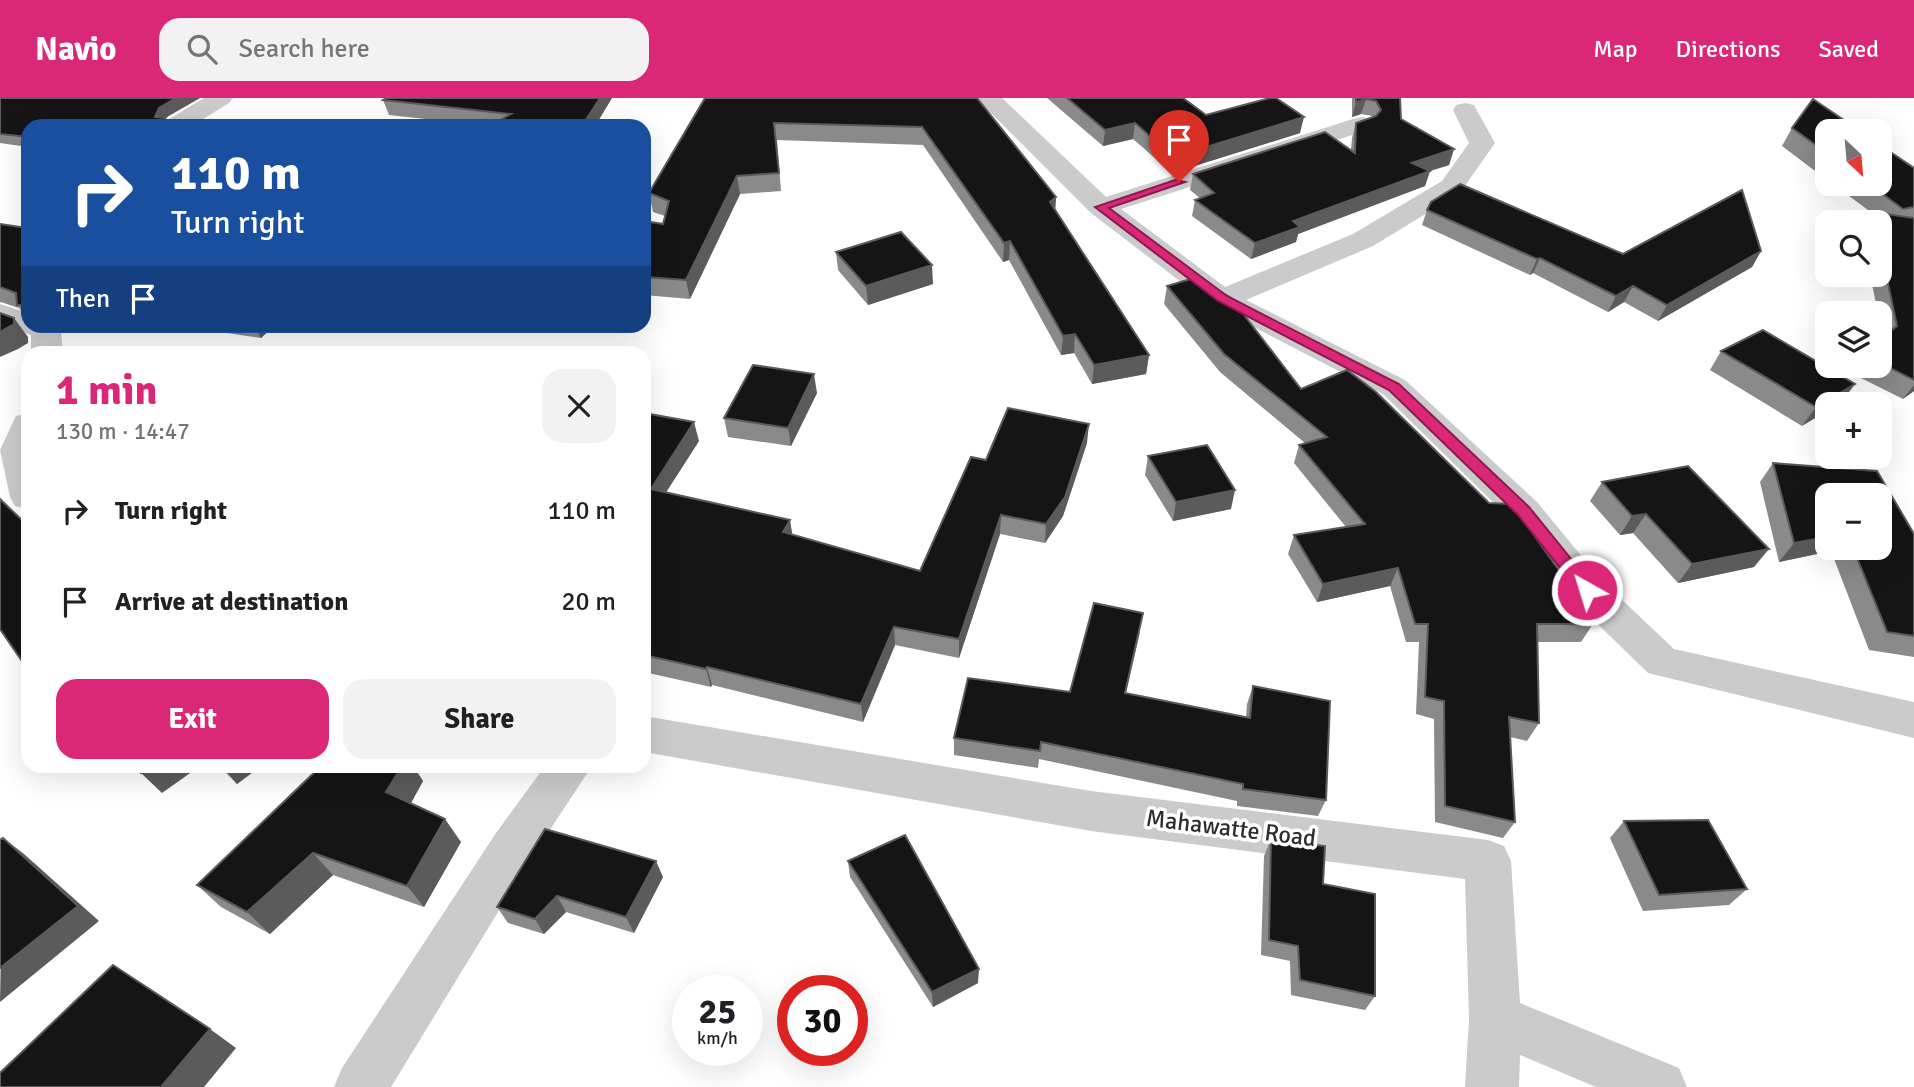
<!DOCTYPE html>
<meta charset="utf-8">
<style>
:root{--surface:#fff;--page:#f2f2f2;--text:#202124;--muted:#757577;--accent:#db2777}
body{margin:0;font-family:Signika,sans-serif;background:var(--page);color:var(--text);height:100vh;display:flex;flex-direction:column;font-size:26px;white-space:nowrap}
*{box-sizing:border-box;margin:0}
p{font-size:23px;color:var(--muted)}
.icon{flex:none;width:38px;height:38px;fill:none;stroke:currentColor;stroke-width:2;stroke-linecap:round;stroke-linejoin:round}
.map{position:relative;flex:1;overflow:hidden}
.side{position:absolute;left:21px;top:248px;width:630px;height:427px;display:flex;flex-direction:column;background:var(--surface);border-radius:21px;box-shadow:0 7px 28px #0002}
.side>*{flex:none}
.top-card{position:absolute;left:21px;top:21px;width:630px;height:214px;border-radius:21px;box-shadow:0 7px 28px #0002;background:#1a4fa0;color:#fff;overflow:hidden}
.needle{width:46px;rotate:154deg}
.buttons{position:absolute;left:1815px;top:21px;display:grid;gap:14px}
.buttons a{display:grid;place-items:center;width:77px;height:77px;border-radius:14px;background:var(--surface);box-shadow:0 7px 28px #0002;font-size:35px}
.speed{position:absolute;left:672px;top:877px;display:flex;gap:14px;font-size:35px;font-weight:700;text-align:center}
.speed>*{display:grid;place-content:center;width:91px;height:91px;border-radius:50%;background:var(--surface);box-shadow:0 7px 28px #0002;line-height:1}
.speed small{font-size:18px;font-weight:400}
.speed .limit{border:10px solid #d22;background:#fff;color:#111}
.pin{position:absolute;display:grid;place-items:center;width:60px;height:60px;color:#fff;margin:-72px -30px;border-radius:50% 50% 50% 0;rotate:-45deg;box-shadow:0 0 7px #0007}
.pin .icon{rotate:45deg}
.me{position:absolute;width:77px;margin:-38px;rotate:321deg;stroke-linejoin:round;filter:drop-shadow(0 0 5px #0008)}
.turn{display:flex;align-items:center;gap:24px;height:147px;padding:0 35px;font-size:32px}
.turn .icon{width:91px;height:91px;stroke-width:2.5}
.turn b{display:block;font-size:49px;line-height:60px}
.then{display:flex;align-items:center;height:66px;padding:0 35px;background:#0003;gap:14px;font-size:26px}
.round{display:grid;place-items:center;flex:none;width:74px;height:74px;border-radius:21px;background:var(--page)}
.headline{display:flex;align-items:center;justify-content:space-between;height:119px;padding:0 35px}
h1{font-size:42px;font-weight:700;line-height:52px;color:var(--accent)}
.primary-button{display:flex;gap:14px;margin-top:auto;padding:14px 35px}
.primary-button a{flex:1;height:80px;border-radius:21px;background:var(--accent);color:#fff;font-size:28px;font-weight:700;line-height:80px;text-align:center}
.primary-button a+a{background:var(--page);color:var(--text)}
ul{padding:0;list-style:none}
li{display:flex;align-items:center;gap:21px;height:91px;padding:0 35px}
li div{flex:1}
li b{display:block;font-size:26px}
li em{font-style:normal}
header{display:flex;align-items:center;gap:42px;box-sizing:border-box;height:98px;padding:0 35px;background:var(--accent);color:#fff}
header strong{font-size:33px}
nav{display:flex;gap:38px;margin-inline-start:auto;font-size:24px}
.search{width:490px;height:63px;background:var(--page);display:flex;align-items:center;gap:18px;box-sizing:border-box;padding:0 24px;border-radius:21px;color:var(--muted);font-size:26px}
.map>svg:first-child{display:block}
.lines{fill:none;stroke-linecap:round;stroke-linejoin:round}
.street{fill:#cbcbcb;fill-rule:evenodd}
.wall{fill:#8a8a8a;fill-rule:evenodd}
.shaded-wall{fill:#5b5b5b}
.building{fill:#151515;stroke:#5b5b5b;stroke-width:2}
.route{fill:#db2777;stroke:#8e194d;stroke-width:2}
.labels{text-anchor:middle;stroke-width:7;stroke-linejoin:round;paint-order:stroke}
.near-street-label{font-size:24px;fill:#2e2e2e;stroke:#fff}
</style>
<header>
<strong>Navio</strong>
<div class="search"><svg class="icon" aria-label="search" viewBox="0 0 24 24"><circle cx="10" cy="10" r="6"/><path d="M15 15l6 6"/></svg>Search here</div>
<nav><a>Map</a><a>Directions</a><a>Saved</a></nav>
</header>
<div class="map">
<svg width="1914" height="989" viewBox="0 0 1914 989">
<rect width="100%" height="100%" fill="#fff"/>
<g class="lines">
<!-- street -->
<path class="street" d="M204,0h29l-4,5 -37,23h-29l3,-5z
M976,0h26l104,99 247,-78 9,-2 9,2 3,5 -3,5 -250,80 104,78 128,-53 89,-53 27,-38 -16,-33 3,-5 9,-2 9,2 21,38 -35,50 -87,53 -127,54 159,80 132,122 64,78 73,69 240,53v36l-266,-65 -75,-73 -62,-80 -128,-126 -172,-89 -120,-92z
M0,206l28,9v13h30l3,4 2,24h-32v-19l-31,-12z
M28,315v96l-13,-3 -5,-9 -10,-47 16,-34z
M644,618l447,75 397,49 16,6 7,15 9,142 159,65 8,19h-91l-76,-32 -1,32h-54l4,-68 -4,-140 -374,-48 -447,-79z
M545,668h47l-64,97 -137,224h-57l8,-19 154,-235z"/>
</g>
<!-- wall -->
<path class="wall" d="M0,0h200l-35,20 4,8h-141v21l-28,-4z
M612,0l-17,28h-106l-100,-11 -6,-15z
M705,0h272l79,99 -1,12 94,146 -3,19 -54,10 -18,-31 -13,2 -52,-95 -6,2 -80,-117 -146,-5 4,51 -41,3 -50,105 -46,-4v-74l19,3 2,-8 -12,-4 -4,-19z
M1047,0h136l23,17 94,18 -128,40 -39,-34 -30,7z
M1352,0h48l1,21 53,30 -5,16 -19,6 -5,15 -127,48 -2,8 -45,17 -59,-43 3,-16 5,-2 -10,-8 3,-16 158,-24 1,-12 4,-15 16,-5v-2l-11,-2 -9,3z
M1792,30l35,3v49l-45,-34z
M1914,70v223l-11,8 -56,-28 4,-5h29v-27l2,-2 -2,-14v-10h-2l-8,-38h10v-53h-15l7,-9 -39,-29h47z
M1427,112l196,44 138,-3 -9,16 -94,54 -34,-19 -16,10 -75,-39 -3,2 -108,-50z
M0,126l28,4v92l-9,-12 -18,-6 -1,1z
M836,154l97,32 -65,21 -30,-35z
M1167,188l134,103 292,235 -12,18h-43l1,81 -12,18 -17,-4 5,85 -12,16 -68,-16 -1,-103 -18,-5 3,-72h-13l-16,-56 -73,16 -29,-48 6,-19 52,-8 -52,-64 5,-18 6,-2 -85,-71 -56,-68z
M190,228h84l-13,12 -69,-10z
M427,228h29l-3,3z
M1721,253l120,52 -3,1h-11l-25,22 -92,-56z
M817,295l-26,53 -63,-9 -4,-19z
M644,315l55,28 -33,51 124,28 2,15 128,36 66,-111 101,-17 -24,73 -18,27 -45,-9 -41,124 -64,-13 -32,77 -151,-37 -1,2 -67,-15z
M1148,358l83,53 -58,12 -28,-46z
M1773,365l104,8 37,63v123l-45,-7 -38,-99 -52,11 -19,-80zM1827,397h53v53h-53z
M1602,384l152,85 -76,16 -45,-50 -13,2 -30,-34z
M1140,534l-14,61 120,25 1,-14 6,-18 73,114 -8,16 -81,-10v-5l-198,-42 -1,9 -84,-13v-17l116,-46z
M219,668h42l-24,18z
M321,668h92l10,15 -12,22 50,39 -37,65 -91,-32 -63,59 -49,-27 -24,-22z
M1624,723l123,68 -18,16 -86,6 -33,-73z
M1271,741l52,45 52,112 -10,14 -74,-15 -1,-34 -29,-6 3,-99z
M848,763l130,122 -45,24 -83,-130z
M663,779l-29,56 -68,-21 -22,22 -36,-11 -11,-16z"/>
<!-- shaded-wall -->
<path class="shaded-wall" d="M176,0h24l-35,20 4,8h-15l5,-18z
M600,0h12l-17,28h-13z
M1366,1l-5,15 -9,3 4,-15z
M1304,19l-4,16 -128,40 2,-16z
M1135,25l-2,16 -30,7 2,-16z
M1454,51l-5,16 -42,13 5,-15z
M1430,73l-5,15 -127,48 -2,8 -45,17 4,-16 38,-22z
M737,78l3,18 -50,105 -4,-19z
M1056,99l-1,18 -5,-13z
M1010,143l-1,19 -6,2 1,-19z
M1761,153l-9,16 -94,54 9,-16z
M1540,160l-7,15 -3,2 7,-16z
M932,167l1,19 -65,21 -2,-19z
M1633,188l-9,16 -16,10 8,-16z
M14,220l14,19v6l-10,6 -18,8v-25z
M254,228h20l-13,12z
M1075,236l-1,19 -13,2 2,-19z
M1149,257l-3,19 -54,10 2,-19z
M814,276l3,19 -26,53 -3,-18z
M1855,286l-14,19 -3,1h-11v7l-25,15 14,-19z
M1914,287v6l-11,8z
M694,324l5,19 -43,67 -5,-19z
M1089,326l-2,19 -24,73 -18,27 1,-19z
M1235,392l-4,19 -58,12 3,-19z
M1646,416l-13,19 -13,2 12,-19z
M1001,417l-1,19 -41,124v-19z
M790,422l3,19 -10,-7z
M1827,439v11h7l-3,3 -52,11 15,-19z
M1769,451l-15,18 -76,16 14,-19z
M1398,470l-8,18 -73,16 6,-18z
M894,529l1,18 -32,77 -2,-18z
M707,569l5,18 -1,2 -5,-18z
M150,668h50l-38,27 -21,-20z
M222,668h39l-24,18z
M402,668h11l10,15 -19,35 -18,-24z
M445,721l16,23 -37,65 -17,-21z
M3,740l21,16 75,67 -99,81z
M313,755l20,22 -63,59 -23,-22z
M656,763l7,16 -29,56 -8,-16z
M557,798l9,16 -22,22 -9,-15z
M979,871l-1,14 -45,24 -1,-15z
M210,931l26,19 -32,39h-43z"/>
<!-- building -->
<path class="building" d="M0,0h176l-17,10 -4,9 10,1 -11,8h-126v11l-28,-3z
M386,0h214l-18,28h-93l22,-12 -128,-14z
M705,0h272l79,99 -6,5 99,153 -55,10 -19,-31 -12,2 -53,-95 -6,2 -82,-116 -148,-4 5,50 -42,3 -51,104 -42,-3v-56l19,3 6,-23 -20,-8z
M1067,0h116l23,17 64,-17h6l28,19 -130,40 -39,-34 -30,7z
M1356,0h44l1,21 53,30 -42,14 18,8 -137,50 7,6 -45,16 -60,-43 19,-7 -21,-19 132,-42 30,21 1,-30 20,-7 5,-6 -5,-9 -10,-2 -10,3z
M1813,1l47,32h-33v22l-35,-25z
M1880,47l34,23v39l-11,2 -34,-25h11z
M1460,86l163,70 119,-64 19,61 -94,54 -34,-19 -17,10 -76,-38 -3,1 -110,-49 4,-8z
M1872,114l42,6v162l-34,-17v-24l17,-13 -17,-81v-23h-5z
M0,126l28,4v77h-11l-1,-12 -16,-6z
M901,134l31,33 -66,21 -30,-34z
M1197,179l34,21 70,91 46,-19 29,22 113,111 23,1 51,72h7l23,48h-56l2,99 -30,-6 6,105 -70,-16 -1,-105 -19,-4 3,-73h-13l-17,-56 -75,16 -29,-49 71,-11 -66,-79 28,-8 -103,-83 -57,-68z
M0,215l14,5v6l-14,8z
M1763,232l92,54 -39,23 -95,-56z
M753,267l61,9 -26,54 -64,-10z
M1008,310l81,16 -24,73 -19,27 -45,-9 -42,124 -65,-12 -33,77 -154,-37 -1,2 -62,-14v-242l50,9 -43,67 139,31 -7,12 137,39 51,-114 15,3z
M1207,347l28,45 -59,12 -28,-46z
M1773,365l104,8 37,63v102l-27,-4 -34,-84h27v-53h-53v42l-33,6z
M1688,368l81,83 -77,15 -46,-50 -14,2 -30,-34z
M0,401l28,27v144l-28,-41z
M1094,505l49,10 -18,80 125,25 3,-32 77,15 -4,99 -83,-11v-5l-202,-42 -1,9 -86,-13 14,-60 102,14z
M136,668h14l-9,7z
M321,668h81l-16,26 59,27 -38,67 -94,-33 -66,59 -50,-27z
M1708,722l39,69 -88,6 -35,-74z
M545,731l111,32 -30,56 -69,-21 -22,23 -38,-12z
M905,737l74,134 -47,23 -84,-131z
M3,740l75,68 -78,62v-128z
M1271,741l54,7 -2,38 52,10v102l-75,-16 -2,-34 -29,-6z
M113,867l97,64 -49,58h-161v-14z"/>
<!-- route -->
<path class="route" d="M1175,82l10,2 -76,26 118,88 172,88 130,123 64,79 2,4 -2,4h-12l-63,-79 -129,-125 -171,-89 -123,-94z"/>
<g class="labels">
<!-- near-street labels -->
<g class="near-street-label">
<text transform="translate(1231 730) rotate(7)" y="8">Mahawatte Road</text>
</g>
</g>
</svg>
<div class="buttons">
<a><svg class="needle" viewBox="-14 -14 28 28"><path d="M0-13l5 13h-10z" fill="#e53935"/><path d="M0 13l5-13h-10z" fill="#757577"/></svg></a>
<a><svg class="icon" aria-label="search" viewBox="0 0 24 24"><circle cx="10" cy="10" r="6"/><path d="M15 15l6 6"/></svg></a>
<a><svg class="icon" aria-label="layers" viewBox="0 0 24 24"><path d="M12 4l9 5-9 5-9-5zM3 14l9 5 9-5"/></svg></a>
<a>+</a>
<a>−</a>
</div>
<div class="speed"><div>25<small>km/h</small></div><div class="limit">30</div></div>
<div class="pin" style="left:1179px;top:84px;background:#d93025"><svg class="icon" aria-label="arrive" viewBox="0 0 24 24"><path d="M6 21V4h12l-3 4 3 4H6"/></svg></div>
<svg class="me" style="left:1587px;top:492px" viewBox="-20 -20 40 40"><circle r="17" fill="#db2777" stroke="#fff" stroke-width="3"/><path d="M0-11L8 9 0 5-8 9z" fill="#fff"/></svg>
<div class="top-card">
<div class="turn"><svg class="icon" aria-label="right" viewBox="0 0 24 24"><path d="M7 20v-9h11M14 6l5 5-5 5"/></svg><div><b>110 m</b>Turn right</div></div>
<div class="then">Then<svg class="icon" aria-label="arrive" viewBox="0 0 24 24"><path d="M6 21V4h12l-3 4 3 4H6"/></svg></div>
</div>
<section class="side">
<div class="headline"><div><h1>1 min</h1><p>130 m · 14:47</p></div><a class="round"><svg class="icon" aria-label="close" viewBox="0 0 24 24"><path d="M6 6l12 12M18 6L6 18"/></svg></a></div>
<ul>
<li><svg class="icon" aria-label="right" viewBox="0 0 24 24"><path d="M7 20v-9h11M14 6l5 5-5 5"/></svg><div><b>Turn right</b></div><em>110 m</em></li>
<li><svg class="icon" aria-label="arrive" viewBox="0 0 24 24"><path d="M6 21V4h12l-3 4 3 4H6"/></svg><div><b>Arrive at destination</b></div><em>20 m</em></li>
</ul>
<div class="primary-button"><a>Exit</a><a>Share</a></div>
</section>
</div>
